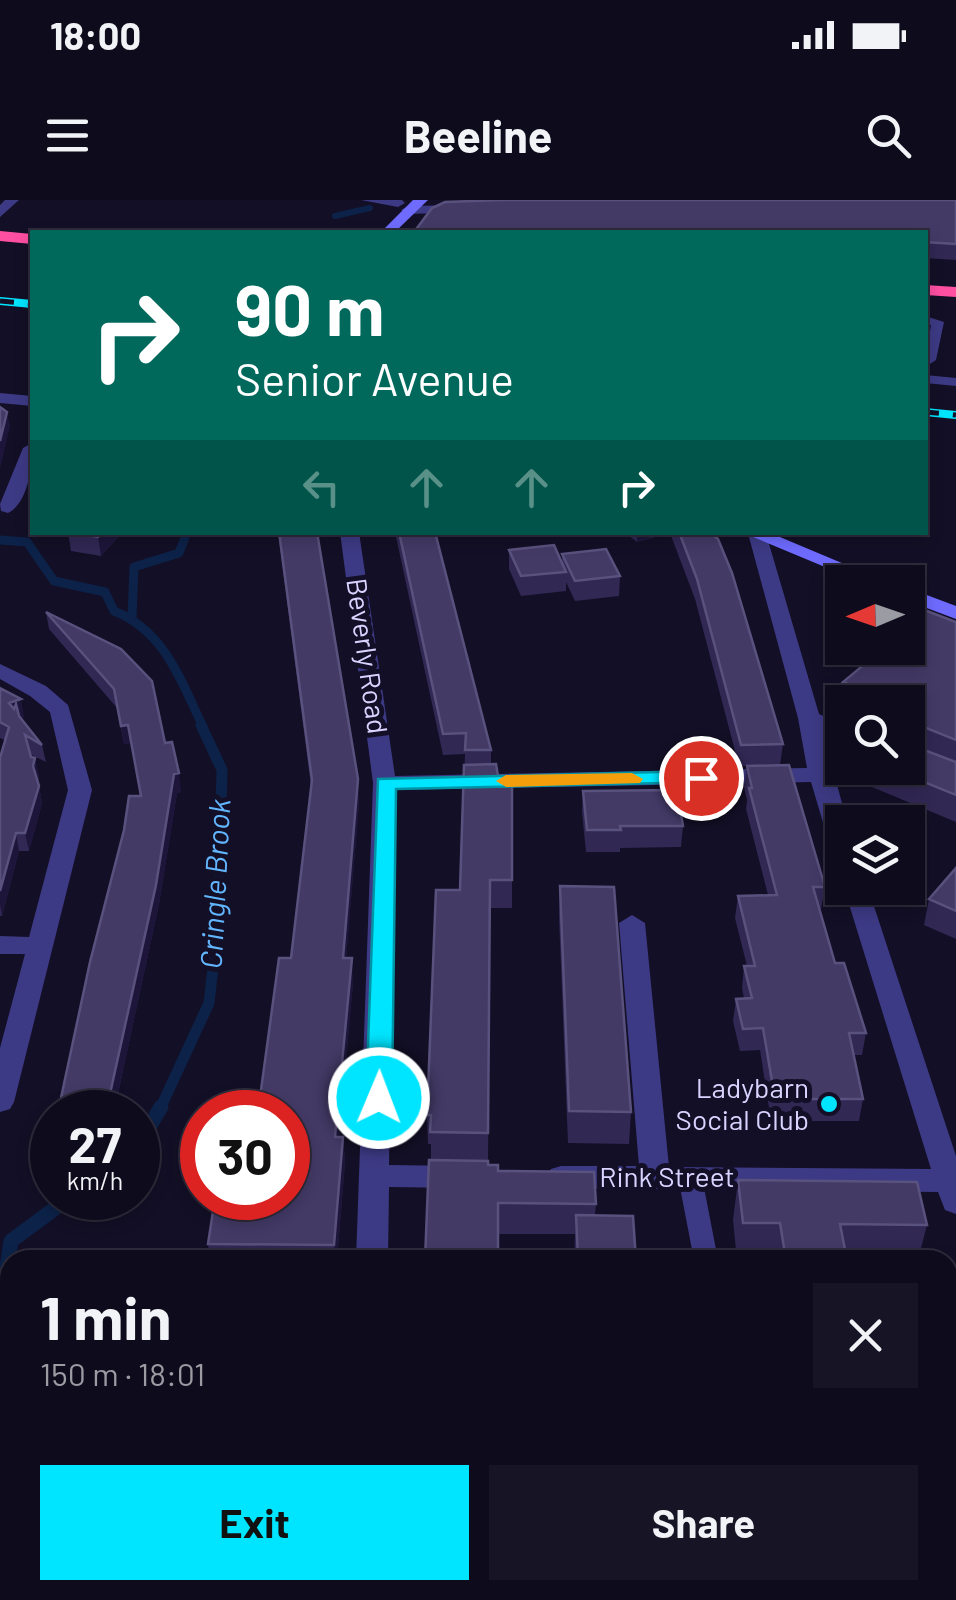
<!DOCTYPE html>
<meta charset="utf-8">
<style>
:root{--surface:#0e0b1c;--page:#171425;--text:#f1f3f6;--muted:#9b9ba3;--line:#2e2b3b;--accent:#00e5ff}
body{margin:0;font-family:Barlow,sans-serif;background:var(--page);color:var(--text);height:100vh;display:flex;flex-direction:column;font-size:38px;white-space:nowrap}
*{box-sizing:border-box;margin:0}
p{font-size:32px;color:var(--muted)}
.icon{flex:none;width:55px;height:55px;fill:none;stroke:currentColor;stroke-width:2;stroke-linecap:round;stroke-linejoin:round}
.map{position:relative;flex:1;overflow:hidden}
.drawer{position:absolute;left:0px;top:1050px;width:958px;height:350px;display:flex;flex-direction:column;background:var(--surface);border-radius:30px 30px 0 0;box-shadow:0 5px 15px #0003,0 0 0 2px var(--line)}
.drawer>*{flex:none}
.hud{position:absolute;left:30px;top:30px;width:898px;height:305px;border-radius:0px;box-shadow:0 5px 15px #0003,0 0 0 2px var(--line);background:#00695c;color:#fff;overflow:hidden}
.needle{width:65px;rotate:268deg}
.fabs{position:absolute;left:825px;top:365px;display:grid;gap:20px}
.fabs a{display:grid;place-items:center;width:100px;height:100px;border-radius:0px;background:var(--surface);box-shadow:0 5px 15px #0003,0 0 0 2px var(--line);font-size:50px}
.speed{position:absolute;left:30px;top:890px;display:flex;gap:20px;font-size:50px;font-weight:700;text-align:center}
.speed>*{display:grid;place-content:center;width:130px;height:130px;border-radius:50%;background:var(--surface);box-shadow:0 5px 15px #0003,0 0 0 2px var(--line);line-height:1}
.speed small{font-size:25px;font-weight:400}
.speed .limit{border:15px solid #d22;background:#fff;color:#111}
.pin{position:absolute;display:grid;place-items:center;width:85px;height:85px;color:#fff;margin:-42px;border:5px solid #fff;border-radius:50%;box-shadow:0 2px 10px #0007}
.me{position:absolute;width:110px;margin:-55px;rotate:1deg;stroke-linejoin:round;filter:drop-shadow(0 0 8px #0008)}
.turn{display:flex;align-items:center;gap:35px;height:210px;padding:0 40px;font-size:45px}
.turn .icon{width:130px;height:130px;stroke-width:2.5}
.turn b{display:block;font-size:70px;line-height:85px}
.lanes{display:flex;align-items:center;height:95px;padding:0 40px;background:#0003;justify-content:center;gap:50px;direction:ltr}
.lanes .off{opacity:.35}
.round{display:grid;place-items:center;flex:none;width:105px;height:105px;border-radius:0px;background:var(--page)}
.summary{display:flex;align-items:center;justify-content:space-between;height:170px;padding:0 40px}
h1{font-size:60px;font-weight:700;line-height:75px}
.button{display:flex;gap:20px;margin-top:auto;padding:20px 40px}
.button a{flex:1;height:115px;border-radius:0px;background:var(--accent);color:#111;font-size:40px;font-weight:700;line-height:115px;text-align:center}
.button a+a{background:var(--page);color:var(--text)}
.status{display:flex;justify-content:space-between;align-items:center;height:70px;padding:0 50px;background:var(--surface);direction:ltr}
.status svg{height:28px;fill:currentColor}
header{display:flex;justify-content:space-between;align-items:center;height:130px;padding:0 40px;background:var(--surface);font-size:45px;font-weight:700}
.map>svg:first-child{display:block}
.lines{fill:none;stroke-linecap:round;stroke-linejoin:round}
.stream-far3{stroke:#0c2248;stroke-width:6}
.stream-far2{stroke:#0c2248;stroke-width:9}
.stream-far1{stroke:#0c2248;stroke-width:11}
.stream{stroke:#0c2248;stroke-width:15}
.lane{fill:#3d3a85;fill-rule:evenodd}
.street{fill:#3d3a85;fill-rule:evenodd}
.secondary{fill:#6f6bff;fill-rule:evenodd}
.highway{fill:#ff4fa3;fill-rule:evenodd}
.rail-casing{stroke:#00e5ff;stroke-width:8}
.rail{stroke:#130f26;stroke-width:5;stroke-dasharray:14;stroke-linecap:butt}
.wall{fill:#312854}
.shaded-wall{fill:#1d163a}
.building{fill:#433a66;stroke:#5a527e;stroke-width:2.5}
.route{fill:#00e5ff;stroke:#0095a6;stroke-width:2.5}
.slow{fill:#f59e0b}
.poi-dot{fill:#00e5ff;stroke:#130f26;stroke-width:4}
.labels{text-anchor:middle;stroke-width:10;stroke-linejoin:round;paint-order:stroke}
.street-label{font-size:28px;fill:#d9d4ff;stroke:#130f26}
.poi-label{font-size:28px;fill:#d9d4ff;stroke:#130f26;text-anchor:end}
.water-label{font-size:30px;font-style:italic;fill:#62b6ff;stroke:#130f26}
</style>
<div class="status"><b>18:00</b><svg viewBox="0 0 49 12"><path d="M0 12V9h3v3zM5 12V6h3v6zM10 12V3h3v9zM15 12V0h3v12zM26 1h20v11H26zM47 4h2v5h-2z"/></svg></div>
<header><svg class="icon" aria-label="menu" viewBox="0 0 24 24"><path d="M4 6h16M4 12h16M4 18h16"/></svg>Beeline<svg class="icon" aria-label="search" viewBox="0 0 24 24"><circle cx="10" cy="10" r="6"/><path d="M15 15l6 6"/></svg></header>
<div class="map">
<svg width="956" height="1400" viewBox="0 0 956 1400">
<rect width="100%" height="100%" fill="#130f26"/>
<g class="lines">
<!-- stream-far3 -->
<path class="stream-far3" d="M335,16l35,-8"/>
<!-- stream-far2 -->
<path class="stream-far2" d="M0,340l27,2 27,39 51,11 9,19c51,20 67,70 89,116
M132,418l2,-51 45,-14 8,-21"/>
<!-- stream-far1 -->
<path class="stream-far1" d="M160,909l49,-106 9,-81 4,-152 -21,-45"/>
<!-- stream -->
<path class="stream" d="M138,946l23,-39
M10,1077l-3,-10 4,-26 58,-43
M0,1158l10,-11"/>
<!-- lane -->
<path class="lane" d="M925,116l19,6 -8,38 -6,4 -5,-1 6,-38 -6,-1z
M925,175l31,3v8l-31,-3z
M690,968l8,3 4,6 16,83h-24l-16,-83 4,-6z"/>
<!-- street -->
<path class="street" d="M5,0h14l-19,17v-12z
M361,0h41l3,3 -7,4z
M463,5l5,1v6l-60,2 -7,-4 7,-4z
M0,193l32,3v10l-32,-3z
M32,243c1,20 -3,60 -24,70l-7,-2 -1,-7 23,-56z
M340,332h19l36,244 412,-8 -9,-50 -49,-181 4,-5 14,5 52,177 23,10v15l-19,-7 24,90h-5v31l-12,-7 -19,-64 -415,8 -7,375 72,1 10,3 5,8 -5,8 -10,3 -72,-1 -1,73h-32l17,-477z
M0,464l46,22 22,19 24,85 -78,312 -4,7 -10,3v-64l25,-94h-25v-18l29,1 39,-147 -18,-78 -20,-16 -30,-17z
M844,688h24l88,268v58l-11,-4 -7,-18 -377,-4 -10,-3 -5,-8 5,-8 10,-3h78l-20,-243 13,-8 13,8 24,244 262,2z
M0,1260h10v30h-10z
M948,1339h8v34l-8,-1z
M334,1390h36l-1,10h-36z"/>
<!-- secondary -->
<path class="secondary" d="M413,0h15l-33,32h-14z
M741,332h27l119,50h-26z
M908,388l48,18v13l-48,-18z"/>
<!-- highway -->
<path class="highway" d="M0,31l32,3v10l-32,-3z
M925,85l31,2v10l-31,-2z"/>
<defs>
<path id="rail" d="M0,101l32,3
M925,212l31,3"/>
</defs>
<!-- rail casing -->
<use href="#rail" class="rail-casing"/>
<!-- rail -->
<use href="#rail" class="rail"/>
</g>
<!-- wall -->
<path class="wall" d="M956,0v60l-31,-2v-26z
M68,332h55l-22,24 -30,-5z
M278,332h39l42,271 -13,155 7,25 -14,154h4l2,25 -8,98h-127l-2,-16 80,-46 3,-240 20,-172z
M395,332h47v3l-6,1 55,214v14l7,12h14v132h-22l-2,257 10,6 98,33 -1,11 41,45h-62l1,-26h-77l-67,-74v-16h-3l-1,-29 33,-225 5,-136 -22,1z
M624,332h85l74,212 -3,21 -41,1 -44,-167 -25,-66 -33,9z
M509,350l53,13v-9l58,22 -1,20 -44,5 -9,-19v9l-45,5 -12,-27z
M46,412l119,131 16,49 -4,1 -18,111 -45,208h-56l83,-316 -10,-53 -7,1 -7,-36 -68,-79z
M956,422v200l-96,-40 -3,-14h51v-66h-66v5l-3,-1 4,-24z
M0,488l24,29 -3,1 21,27 4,17 -16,-8 9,22 -1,5 4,22 -13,48h-10l-17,65h-2v-158l5,-18 -5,-2z
M747,566l78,121 -4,22h-1l15,54 31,70 -4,22h-9l10,44 -4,22h-88l-11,-71 -20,1 -7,-30 3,-22 8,-1 -2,-10 2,-22h3l-12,-48 3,-22 30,-1 -22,-86 1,-9 -3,-13z
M583,591l100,35 -2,21 -61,1v4h-34l-4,-40z
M956,668v71l-32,-14 5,-26z
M560,686l71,226 -2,32 -61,-1 -9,-226z
M738,980l189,45 -9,35h-181l-4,-40z
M948,1164h8v144l-8,-1z
M10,1169v61h-3l-7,-25v-15z
M0,1282h10v105h-10z
M843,1390h71l2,10h-76z"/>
<!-- shaded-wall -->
<path class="shaded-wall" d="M7,212l3,14 -10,43v-28z
M102,332h21l-22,24 -3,-19z
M637,332h33l-33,10z
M21,499l3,18 -11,3 -4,-17z
M128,525l3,18 -7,1 -3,-18z
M35,558l4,18 -2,8 -4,-18z
M179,573l2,19 -4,1 -18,111 -45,208h-8l68,-338z
M358,579l1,24 -15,180 -1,-25z
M39,586l3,17 -13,48 -4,-18z
M16,633l3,18 -17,65 -2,-11v-14z
M352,758l1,25 -16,179 -2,-25z
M343,937l2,25 -8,98h-2l-1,-15z"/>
<!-- building -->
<path class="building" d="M501,0h455v44l-31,-2v-10h-511l18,-24 13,-6z
M0,207l7,5 -7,29z
M71,332h31l-4,5z
M279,332h38l41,247 -15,179h9l-17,179h8l-9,108 -126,-1 7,-46h73v-86h-30l21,-154h12l21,-178z
M399,332h36l56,218h-26l1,-17 -23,1z
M679,332h30l9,7 14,34 51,171 -42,1 -44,-166z
M554,345l12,27 -45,4 -12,-26z
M606,349l14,27 -45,5 -13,-27z
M927,411l29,11v118l-42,-17 -5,3 2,19 45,17v33l-66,-27h18v-66h-12l-53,-20 41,-34h24v-21z
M46,412l75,37 31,32 13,62 7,-1 7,31 -5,1 -18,111 -50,227h-48l32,-150 34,-132 5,-34h12l-13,-71 -7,1 -7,-37z
M0,488l21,11 -12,4 5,6 2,-5 3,12 23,29 -17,-10 6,22 4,1 -2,8 6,20 -14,47h-9l-16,58v-133l9,-31 -9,-5z
M496,564l2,12h14v104h-22l-2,253 -58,-1 1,-17h-4l9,-225h24l4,-125z
M789,565l36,122h-12l22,76h9l22,70h-17l14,66h-88l-12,-71 -20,1 -7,-30 16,-1 -8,-32h11l-17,-70 39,-1 -28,-107h3l-5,-22z
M677,590l6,36h-63l1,4h-34l-4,-39z
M956,668v43l-27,-12z
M560,686l54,1 17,225 -62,-1z
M429,960l59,1v4h10v6l96,1 2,32 -98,-1v57h-73z
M738,980l179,2 10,43 -87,-1 7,36h-61l-6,-37h-37z
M576,1015l57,1 3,44h-58z
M948,1164h8v104h-8z
M5,1169h5v42h-5l3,-13h-8v-8z
M0,1282h10v74h-10z
M416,1390l86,1v9h-87z
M565,1390h216l1,10h-217z
M846,1390h68l2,10h-69z"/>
<!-- route -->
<path class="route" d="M701,571l8,2 3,5 -3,4 -313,7 -4,309 -4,6h-18l-4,-6 12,-319z"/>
<!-- slow -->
<path class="slow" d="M632,573l11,6 -3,4 -134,4 -10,-6 10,-6z"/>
<!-- markers -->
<circle class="poi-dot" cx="829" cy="904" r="10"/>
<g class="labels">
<!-- street labels -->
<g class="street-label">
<text transform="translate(367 456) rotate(82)" y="10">Beverly Road</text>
<text x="667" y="987">Rink Street</text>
</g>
<!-- poi labels -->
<g class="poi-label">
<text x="809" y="898">Ladybarn<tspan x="809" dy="32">Social Club</tspan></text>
</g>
<!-- water labels -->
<g class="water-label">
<text transform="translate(216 684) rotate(-87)" y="10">Cringle Brook</text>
</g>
</g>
</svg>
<div class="fabs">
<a><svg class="needle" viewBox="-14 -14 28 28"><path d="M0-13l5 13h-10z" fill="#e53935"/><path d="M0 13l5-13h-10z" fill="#9b9ba3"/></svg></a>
<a><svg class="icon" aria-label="search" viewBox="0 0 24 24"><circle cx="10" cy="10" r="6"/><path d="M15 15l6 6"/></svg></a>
<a><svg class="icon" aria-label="layers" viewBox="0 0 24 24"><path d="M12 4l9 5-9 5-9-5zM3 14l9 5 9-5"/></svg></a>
</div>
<div class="speed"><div>27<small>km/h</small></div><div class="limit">30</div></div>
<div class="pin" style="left:701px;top:578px;background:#d93025"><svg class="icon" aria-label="arrive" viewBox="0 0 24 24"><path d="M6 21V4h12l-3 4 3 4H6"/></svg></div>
<svg class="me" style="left:379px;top:898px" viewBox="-20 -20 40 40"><circle r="17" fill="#00e5ff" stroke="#fff" stroke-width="3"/><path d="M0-11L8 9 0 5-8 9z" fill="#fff"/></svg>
<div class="hud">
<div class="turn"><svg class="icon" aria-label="right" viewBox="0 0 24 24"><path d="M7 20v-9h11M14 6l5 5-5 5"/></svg><div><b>90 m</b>Senior Avenue</div></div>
<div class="lanes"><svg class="icon off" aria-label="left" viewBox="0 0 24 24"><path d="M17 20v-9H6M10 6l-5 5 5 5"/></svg><svg class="icon off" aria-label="ahead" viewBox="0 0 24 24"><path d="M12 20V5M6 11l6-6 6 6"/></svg><svg class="icon off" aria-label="ahead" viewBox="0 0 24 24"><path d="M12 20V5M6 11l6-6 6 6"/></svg><svg class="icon" aria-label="right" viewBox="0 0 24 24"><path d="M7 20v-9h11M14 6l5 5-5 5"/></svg></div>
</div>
<section class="drawer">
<div class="summary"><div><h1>1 min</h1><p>150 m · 18:01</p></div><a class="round"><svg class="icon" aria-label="close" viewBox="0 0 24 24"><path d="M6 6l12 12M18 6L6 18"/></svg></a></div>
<div class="button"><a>Exit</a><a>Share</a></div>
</section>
</div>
